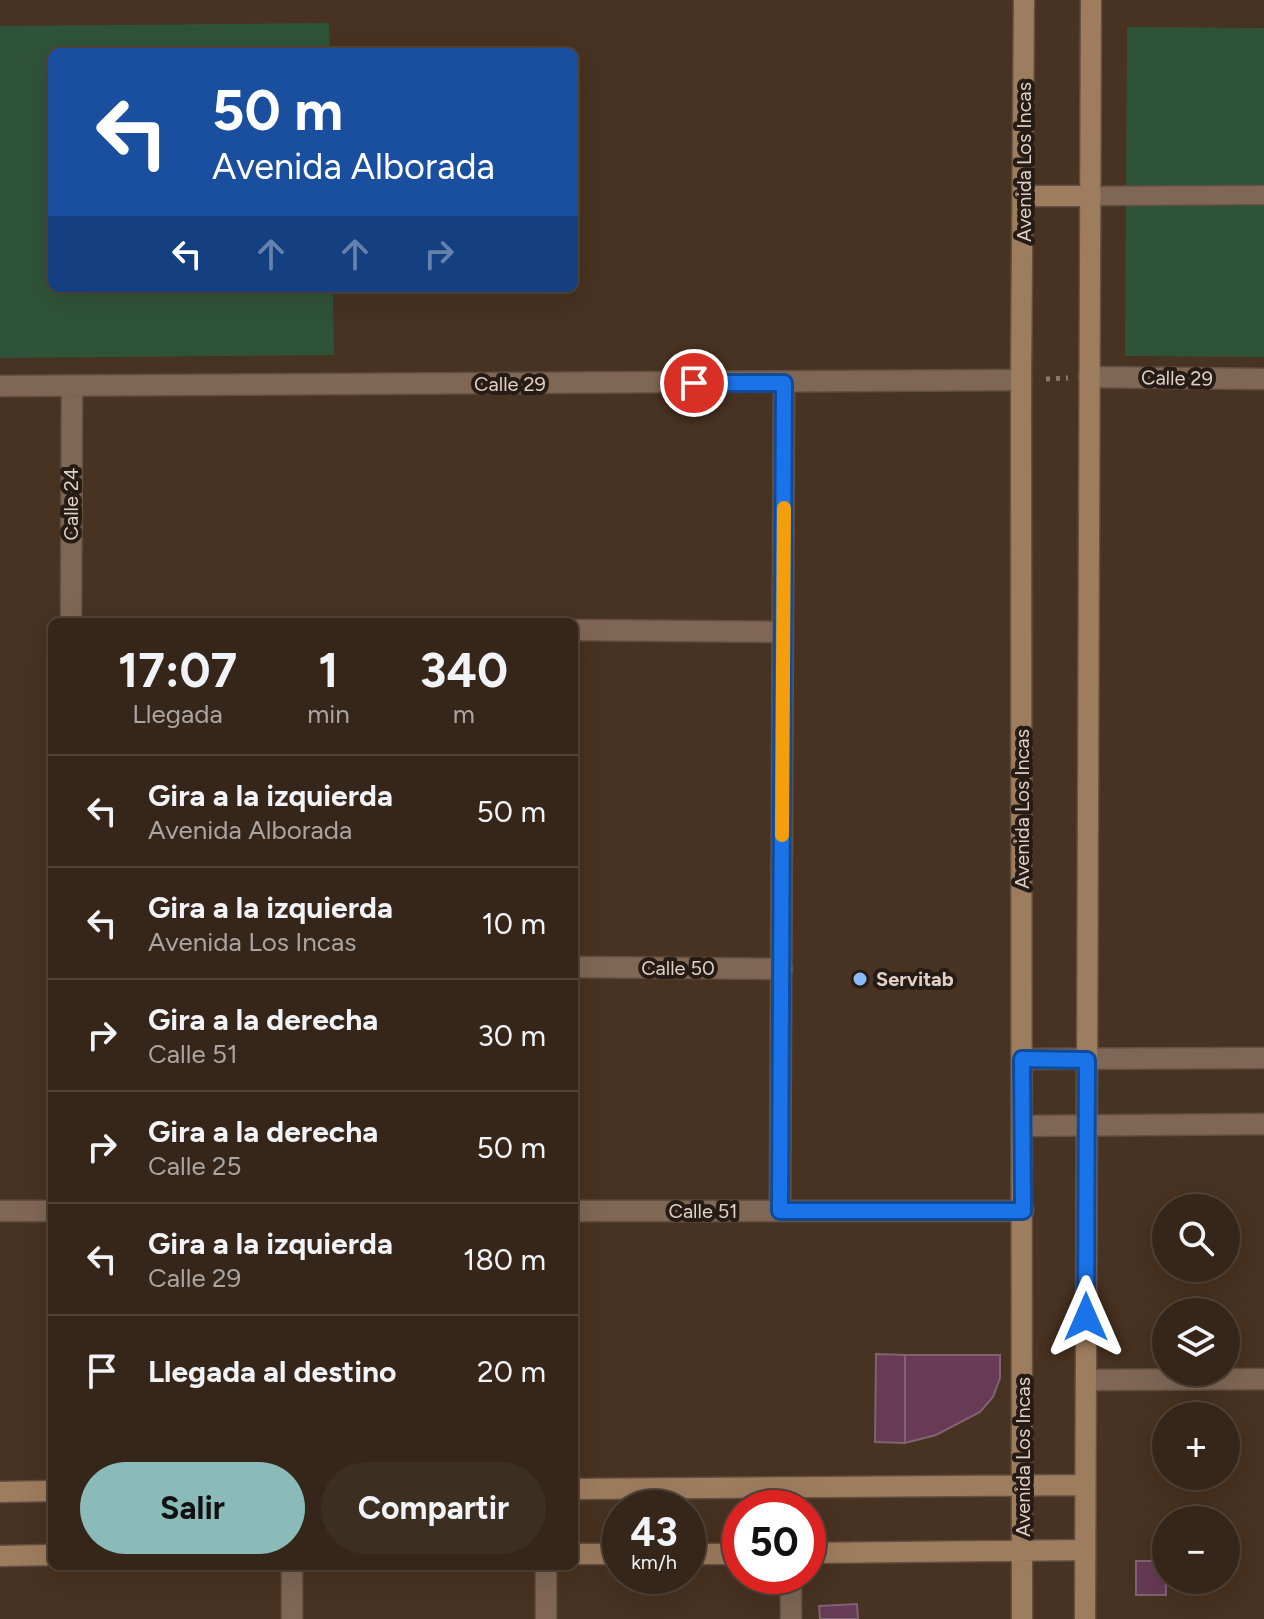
<!DOCTYPE html>
<html lang="es">
<meta charset="utf-8">
<style>
:root{--surface:#362619;--page:#3d2e22;--text:#f1f3f6;--muted:#aaa5a2;--line:#504338;--accent:#8bbbb9}
body{margin:0;font-family:Figtree,sans-serif;background:var(--page);color:var(--text);height:100vh;display:flex;flex-direction:column;font-size:30px;white-space:nowrap}
*{box-sizing:border-box;margin:0}
p{font-size:26px;color:var(--muted)}
.icon{flex:none;width:44px;height:44px;fill:none;stroke:currentColor;stroke-width:2;stroke-linecap:round;stroke-linejoin:round}
.map{position:relative;flex:1;overflow:hidden}
.sheet{position:absolute;left:48px;top:618px;width:530px;height:952px;display:flex;flex-direction:column;background:var(--surface);border-radius:12px;box-shadow:0 8px 32px #0002,0 0 0 2px var(--line)}
.sheet>*{flex:none}
.guide{position:absolute;left:48px;top:48px;width:530px;height:244px;border-radius:12px;box-shadow:0 8px 32px #0002,0 0 0 2px var(--line);background:#1a4fa0;color:#fff;overflow:hidden}
.fabs{position:absolute;left:1152px;top:1194px;display:grid;gap:16px}
.fabs a{display:grid;place-items:center;width:88px;height:88px;border-radius:50%;background:var(--surface);box-shadow:0 8px 32px #0002,0 0 0 2px var(--line);font-size:40px}
.speed{position:absolute;left:602px;top:1490px;display:flex;gap:16px;font-size:40px;font-weight:700;text-align:center}
.speed>*{display:grid;place-content:center;width:104px;height:104px;border-radius:50%;background:var(--surface);box-shadow:0 8px 32px #0002,0 0 0 2px var(--line);line-height:1}
.speed small{font-size:20px;font-weight:400}
.speed .limit{border:12px solid #d22;background:#fff;color:#111}
.pin{position:absolute;display:grid;place-items:center;width:68px;height:68px;color:#fff;margin:-34px;border:4px solid #fff;border-radius:50%;box-shadow:0 2px 8px #0007}
.me{position:absolute;width:88px;margin:-44px;rotate:0deg;stroke-linejoin:round;filter:drop-shadow(0 0 6px #0008)}
.turn{display:flex;align-items:center;gap:28px;height:168px;padding:0 32px;font-size:36px}
.turn .icon{width:104px;height:104px;stroke-width:2.5}
.turn b{display:block;font-size:56px;line-height:68px}
.lanes{display:flex;align-items:center;height:76px;padding:0 32px;background:#0003;justify-content:center;gap:40px;direction:ltr}
.lanes .off{opacity:.35}
.eta{display:flex;justify-content:space-evenly;align-items:center;height:136px;text-align:center}
.eta b{font-size:48px;font-weight:700;line-height:56px}
.button{display:flex;gap:16px;margin-top:auto;padding:16px 32px}
.button a{flex:1;height:92px;border-radius:48px;background:var(--accent);color:#111;font-size:32px;font-weight:700;line-height:92px;text-align:center}
.button a+a{background:var(--page);color:var(--text)}
ul{padding:0;list-style:none}
li{display:flex;align-items:center;gap:24px;height:112px;padding:0 32px;border-top:2px solid var(--line)}
li div{flex:1}
li b{display:block;font-size:30px}
li em{font-style:normal}
.map>svg:first-child{display:block}
.green{fill:#2f5338}
.building{fill:#673a55;stroke:#7f6373;stroke-width:2}
.lines{fill:none;stroke-linecap:round;stroke-linejoin:round}
.service-casing{stroke:#625042;stroke-width:21}
.minor-casing{stroke:#625042;stroke-width:23}
.secondary-casing{stroke:#625042;stroke-width:23}
.path{stroke:#8b786a;stroke-width:5;stroke-dasharray:4 6;stroke-linecap:butt}
.service{stroke:#806755;stroke-width:18}
.minor{stroke:#806755;stroke-width:20}
.secondary{stroke:#9e7d5f;stroke-width:20}
.route-casing{stroke:#114b97;stroke-width:20}
.route{stroke:#1a73e8;stroke-width:14}
.slow{stroke:#f59e0b;stroke-width:14}
.poi-dot{fill:#88bafc;stroke:#261c15;stroke-width:3}
.labels{text-anchor:middle;stroke-width:8;stroke-linejoin:round;paint-order:stroke}
.street-label{font-size:20px;fill:#dfd1c7;stroke:#261c15}
.poi-label{font-size:20px;font-weight:bold;fill:#dfd1c7;stroke:#261c15;text-anchor:start}
</style>
<div class="map">
<svg width="1264" height="1619" viewBox="0 0 1264 1619">
<rect width="100%" height="100%" fill="#483221"/>
<!-- green -->
<path class="green" d="M329,23l1,29h-278v236h281l1,67 -334,3v-332z
M1127,27l137,1v329l-139,-1z"/>
<!-- building -->
<path class="building" d="M876,1354l29,1v88l-30,-1z
M905,1355h95v23l-7,19 -13,15 -44,23 -31,8z
M1136,1561h30v34h-30z
M857,1604l1,15h-38l-1,-13z"/>
<g class="lines">
<defs>
<path id="service" d="M1091,196l173,-1"/>
<path id="minor" d="M1089,377l175,2
M0,386l1021,-6
M71,622l1,-236
M574,630l209,2
M574,967l208,2
M1022,1059l242,-1
M1022,1126l242,-2
M0,1211h52
M574,1211h449
M780,1211l4,-828
M1086,1380l178,-1
M292,1566v53
M791,1576v43
M546,1619v-53"/>
<path id="secondary" d="M1024,196h67
M574,1489l511,-4
M0,1492l52,-1
M808,1553l277,-3
M574,1554h46
M688,1554h52
M0,1556l52,-1
M1022,1619l-1,-1239 3,-380
M1085,1619l6,-1619"/>
</defs>
<!-- service casing -->
<use href="#service" class="service-casing"/>
<!-- minor casing -->
<use href="#minor" class="minor-casing"/>
<!-- secondary casing -->
<use href="#secondary" class="secondary-casing"/>
<!-- path -->
<path class="path" d="M1046,379l22,-1"/>
<!-- service -->
<use href="#service" class="service"/>
<!-- minor -->
<use href="#minor" class="minor"/>
<!-- secondary -->
<use href="#secondary" class="secondary"/>
</g>
<g class="lines">
<defs>
<path id="route" d="M694,383h90l-4,828h243l-1,-152 65,1 -1,257"/>
</defs>
<!-- route casing -->
<use href="#route" class="route-casing"/>
<!-- route -->
<use href="#route" class="route"/>
<!-- slow -->
<path class="slow" d="M782,835l2,-327"/>
</g>
<!-- markers -->
<circle class="poi-dot" cx="860" cy="979" r="8"/>
<g class="labels">
<!-- street labels -->
<g class="street-label">
<text transform="translate(1024 162) rotate(-90)" y="7">Avenida Los Incas</text>
<text transform="translate(1177 378) rotate(1)" y="7">Calle 29</text>
<text x="510" y="391">Calle 29</text>
<text transform="translate(71 504) rotate(-90)" y="7">Calle 24</text>
<text transform="translate(1022 809) rotate(-90)" y="7">Avenida Los Incas</text>
<text x="678" y="975">Calle 50</text>
<text x="703" y="1218">Calle 51</text>
<text transform="translate(1023 1457) rotate(-90)" y="7">Avenida Los Incas</text>
</g>
<!-- poi labels -->
<g class="poi-label">
<text x="876" y="986">Servitab</text>
</g>
</g>
</svg>
<div class="fabs">
<a><svg class="icon" aria-label="search" viewBox="0 0 24 24"><circle cx="10" cy="10" r="6"/><path d="M15 15l6 6"/></svg></a>
<a><svg class="icon" aria-label="layers" viewBox="0 0 24 24"><path d="M12 4l9 5-9 5-9-5zM3 14l9 5 9-5"/></svg></a>
<a>+</a>
<a>−</a>
</div>
<div class="speed"><div>43<small>km/h</small></div><div class="limit">50</div></div>
<div class="pin" style="left:694px;top:383px;background:#d93025"><svg class="icon" aria-label="arrive" viewBox="0 0 24 24"><path d="M6 21V4h12l-3 4 3 4H6"/></svg></div>
<svg class="me" style="left:1086px;top:1317px" viewBox="-20 -20 40 40"><path d="M0-17L14 15 0 8-14 15z" fill="#1a73e8" stroke="#fff" stroke-width="4"/></svg>
<div class="guide">
<div class="turn"><svg class="icon" aria-label="left" viewBox="0 0 24 24"><path d="M17 20v-9H6M10 6l-5 5 5 5"/></svg><div><b>50 m</b>Avenida Alborada</div></div>
<div class="lanes"><svg class="icon" aria-label="left" viewBox="0 0 24 24"><path d="M17 20v-9H6M10 6l-5 5 5 5"/></svg><svg class="icon off" aria-label="ahead" viewBox="0 0 24 24"><path d="M12 20V5M6 11l6-6 6 6"/></svg><svg class="icon off" aria-label="ahead" viewBox="0 0 24 24"><path d="M12 20V5M6 11l6-6 6 6"/></svg><svg class="icon off" aria-label="right" viewBox="0 0 24 24"><path d="M7 20v-9h11M14 6l5 5-5 5"/></svg></div>
</div>
<section class="sheet">
<div class="eta">
<div><b>17:07</b><p>Llegada</p></div>
<div><b>1</b><p>min</p></div>
<div><b>340</b><p>m</p></div>
</div>
<ul>
<li><svg class="icon" aria-label="left" viewBox="0 0 24 24"><path d="M17 20v-9H6M10 6l-5 5 5 5"/></svg><div><b>Gira a la izquierda</b><p>Avenida Alborada</p></div><em>50 m</em></li>
<li><svg class="icon" aria-label="left" viewBox="0 0 24 24"><path d="M17 20v-9H6M10 6l-5 5 5 5"/></svg><div><b>Gira a la izquierda</b><p>Avenida Los Incas</p></div><em>10 m</em></li>
<li><svg class="icon" aria-label="right" viewBox="0 0 24 24"><path d="M7 20v-9h11M14 6l5 5-5 5"/></svg><div><b>Gira a la derecha</b><p>Calle 51</p></div><em>30 m</em></li>
<li><svg class="icon" aria-label="right" viewBox="0 0 24 24"><path d="M7 20v-9h11M14 6l5 5-5 5"/></svg><div><b>Gira a la derecha</b><p>Calle 25</p></div><em>50 m</em></li>
<li><svg class="icon" aria-label="left" viewBox="0 0 24 24"><path d="M17 20v-9H6M10 6l-5 5 5 5"/></svg><div><b>Gira a la izquierda</b><p>Calle 29</p></div><em>180 m</em></li>
<li><svg class="icon" aria-label="arrive" viewBox="0 0 24 24"><path d="M6 21V4h12l-3 4 3 4H6"/></svg><div><b>Llegada al destino</b></div><em>20 m</em></li>
</ul>
<div class="button"><a>Salir</a><a>Compartir</a></div>
</section>
</div>
